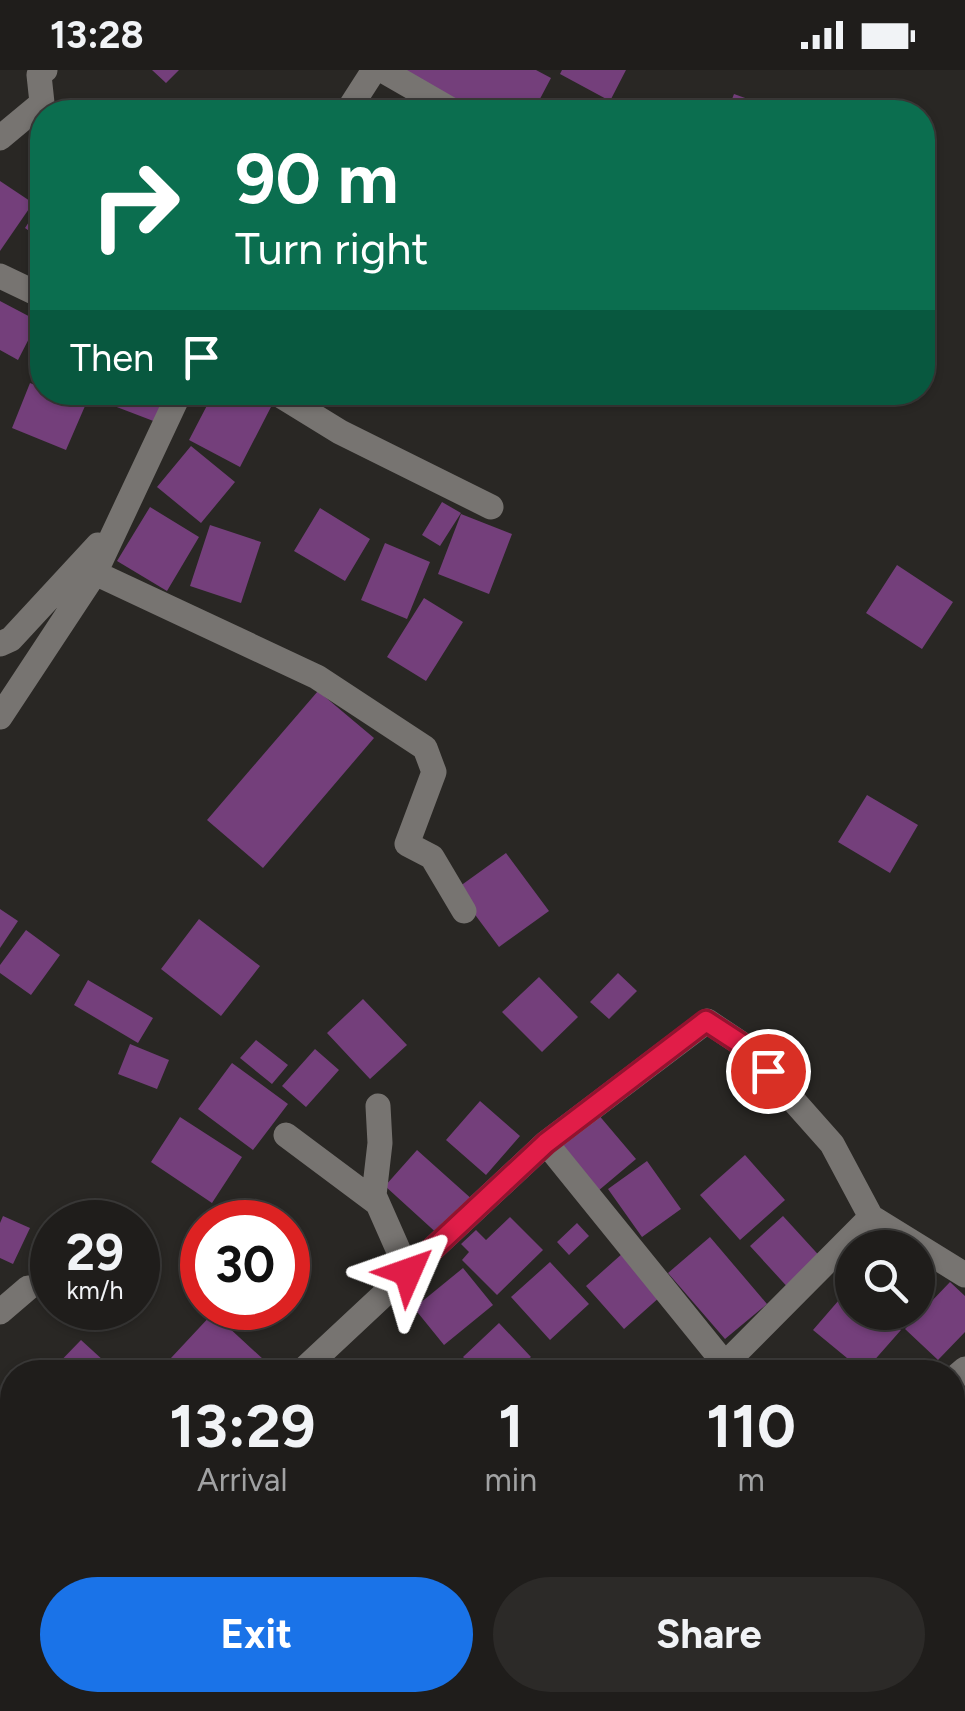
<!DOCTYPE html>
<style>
:root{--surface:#1f1d1b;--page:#2c2a28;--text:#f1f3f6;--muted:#a1a2a3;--line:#3c3b3a;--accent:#1a73e8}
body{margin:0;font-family:Figtree,sans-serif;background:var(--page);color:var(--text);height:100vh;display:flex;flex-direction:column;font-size:38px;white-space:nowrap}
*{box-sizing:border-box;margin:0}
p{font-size:32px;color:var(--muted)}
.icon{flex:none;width:55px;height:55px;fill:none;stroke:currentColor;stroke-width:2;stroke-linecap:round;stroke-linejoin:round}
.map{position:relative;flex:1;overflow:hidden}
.side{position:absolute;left:0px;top:1290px;width:965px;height:352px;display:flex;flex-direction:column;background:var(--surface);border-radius:40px 40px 0 0;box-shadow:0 2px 8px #0004,0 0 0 2px var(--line)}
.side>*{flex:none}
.hud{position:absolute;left:30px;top:30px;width:905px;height:305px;border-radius:40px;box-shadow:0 2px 8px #0004,0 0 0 2px var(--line);background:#0b6e4f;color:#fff;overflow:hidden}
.fabs{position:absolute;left:835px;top:1160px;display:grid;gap:20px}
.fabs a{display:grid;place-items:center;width:100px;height:100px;border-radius:50%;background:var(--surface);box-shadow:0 2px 8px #0004,0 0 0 2px var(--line);font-size:50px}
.speed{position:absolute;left:30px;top:1130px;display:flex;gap:20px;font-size:50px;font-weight:700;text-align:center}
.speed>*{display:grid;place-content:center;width:130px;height:130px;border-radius:50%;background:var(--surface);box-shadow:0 2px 8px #0004,0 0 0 2px var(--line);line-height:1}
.speed small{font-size:25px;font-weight:400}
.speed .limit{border:15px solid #d22;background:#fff;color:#111}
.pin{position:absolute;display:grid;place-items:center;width:85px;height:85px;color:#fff;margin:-42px;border:5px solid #fff;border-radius:50%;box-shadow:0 2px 10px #0007}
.me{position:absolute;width:110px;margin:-55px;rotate:47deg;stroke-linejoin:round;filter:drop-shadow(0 0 8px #0008)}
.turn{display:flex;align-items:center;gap:35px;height:210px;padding:0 40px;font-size:45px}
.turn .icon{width:130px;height:130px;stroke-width:2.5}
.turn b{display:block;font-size:70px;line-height:85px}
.then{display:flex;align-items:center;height:95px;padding:0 40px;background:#0003;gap:20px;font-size:38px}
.eta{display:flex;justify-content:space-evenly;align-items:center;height:170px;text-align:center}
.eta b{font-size:60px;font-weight:700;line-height:70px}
.primary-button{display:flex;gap:20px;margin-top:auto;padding:20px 40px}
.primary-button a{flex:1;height:115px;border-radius:60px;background:var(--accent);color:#fff;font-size:40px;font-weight:700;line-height:115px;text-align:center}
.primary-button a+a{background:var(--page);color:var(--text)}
.status{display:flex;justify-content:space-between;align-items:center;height:70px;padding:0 50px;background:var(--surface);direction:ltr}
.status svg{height:28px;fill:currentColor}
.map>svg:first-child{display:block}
.building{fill:#743f7b}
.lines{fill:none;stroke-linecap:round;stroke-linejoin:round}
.minor{stroke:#777471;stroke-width:25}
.route-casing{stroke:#92132f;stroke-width:25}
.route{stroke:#e11d48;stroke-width:18}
</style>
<div class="status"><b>13:28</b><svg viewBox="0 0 49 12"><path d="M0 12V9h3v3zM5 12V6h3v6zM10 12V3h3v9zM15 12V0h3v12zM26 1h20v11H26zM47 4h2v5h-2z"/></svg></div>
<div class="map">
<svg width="965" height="1641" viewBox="0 0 965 1641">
<rect width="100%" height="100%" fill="#292724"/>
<!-- building -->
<path class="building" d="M152,0h27l-13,13z
M403,0h133l15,8 -18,34h-57l-75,-39z
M562,0h64l-16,31 -50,-27z
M734,24l50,18h-57z
M0,111l33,22 -33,48z
M42,132v38l-17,-12z
M0,231l38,20 -20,39 -18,-10z
M30,313l12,5v4h11l32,14 -19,44 -54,-22z
M104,322h63l-11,30 -55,-21z
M214,322h34l24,13 -32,62 -51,-27z
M191,376l44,36 -34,41 -44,-36z
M442,432l19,11 -21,33 -18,-11z
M150,437l49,30 -32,54 -50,-30z
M320,438l50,31 -25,42 -51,-30z
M461,444l51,20 -23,60 -51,-20z
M210,455l51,17 -20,61 -51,-17z
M385,473l45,19 -23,57 -46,-19z
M897,495l56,37 -31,47 -56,-36z
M424,528l39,24 -37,59 -39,-24z
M318,621l56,47 -111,130 -56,-48z
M867,725l51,30 -28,48 -52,-31z
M506,783l43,58 -50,36 -43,-58z
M0,839l18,12 -18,27z
M199,849l61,47 -39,50 -60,-47z
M26,860l34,25 -29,40 -31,-22v-8z
M618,903l19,18 -28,28 -19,-17z
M539,907l39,40 -36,35 -40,-40z
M88,910l65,38 -15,25 -64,-38z
M363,929l44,46 -37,34 -43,-46z
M256,970l32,25 -16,19 -32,-26z
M130,974l39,16 -12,29 -39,-15z
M315,979l24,21 -33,37 -24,-21z
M232,993l56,41 -35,46 -55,-41z
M480,1031l40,35 -34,39 -40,-35z
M597,1043l39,46 -38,32 -39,-45z
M180,1047l62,40 -30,46 -61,-41z
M417,1080l57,51 -33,36 -56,-51z
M745,1085l40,45 -45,40 -40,-45z
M647,1091l34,48 -39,28 -34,-48z
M3,1146l27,12 -17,36 -13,-6v-35z
M783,1146l42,46 -33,30 -42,-46z
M510,1147l33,33 -46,45 -35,-35 7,-8 -8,-8 15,-14 10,10z
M577,1153l12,13 -20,19 -12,-13z
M710,1167l57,67 -42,35 -57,-66z
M623,1183l38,43 -37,33 -38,-43z
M550,1192l39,42 -39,36 -39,-43z
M463,1198l30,37 -49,40 -30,-37z
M950,1212l15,14v36l-27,28 -33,-31z
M852,1215v27h29l20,18 -37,42 -51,-42z
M213,1243l64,59h-90l-16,-14z
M499,1253l32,34 -18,15h-35l-15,-15z
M81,1270l35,32h-66z
M833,1288l17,14h-30z
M455,1292l9,10h-22z
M965,1433v54l-13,-14v-28z
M962,1516l3,3v44l-13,11v-50z
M965,1572v36l-13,-12v-11z
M12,1577v54l-12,-12v-30z
M952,1612l10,10 -21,19h-34l-10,-11h55z
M65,1630h54l9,11h-54z
M132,1630h28l-13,11h-5z
M563,1630l8,11h-24l15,-11z
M603,1630h46l-12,11h-23z"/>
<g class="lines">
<!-- minor -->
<path class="minor" d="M382,0l73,42
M347,42l27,-42
M0,68l42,-35 -3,-28 6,-5
M0,206l42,20
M180,322l-85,181 222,104 108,71 9,24 -27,72 25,13 32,54
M275,322l65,40 151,75
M0,574l11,-5 87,-94
M0,647l95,-144
M378,1036l2,37 -6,52 34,77
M286,1065l91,68
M546,1073l179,221
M0,1242l28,-24
M301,1302l245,-229 161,-122 39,26 86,97 39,73 94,58
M717,1302l154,-155
M952,1310l13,-11
M256,1630l8,11
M489,1630l9,11
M683,1630l6,11
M42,1641l8,-11
M352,1641l15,-11
M656,1641l6,-11"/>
</g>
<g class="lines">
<defs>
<path id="route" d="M408,1202l138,-129 160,-122 40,26 22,24"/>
</defs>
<!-- route casing -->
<use href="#route" class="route-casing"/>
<!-- route -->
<use href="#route" class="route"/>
</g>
</svg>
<div class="fabs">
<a><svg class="icon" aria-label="search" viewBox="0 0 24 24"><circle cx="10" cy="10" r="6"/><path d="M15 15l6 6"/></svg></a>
</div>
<div class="speed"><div>29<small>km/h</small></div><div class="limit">30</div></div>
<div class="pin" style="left:768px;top:1001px;background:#d93025"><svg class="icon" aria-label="arrive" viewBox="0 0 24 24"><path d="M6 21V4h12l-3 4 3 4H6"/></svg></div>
<svg class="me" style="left:408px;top:1202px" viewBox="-20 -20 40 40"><path d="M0-17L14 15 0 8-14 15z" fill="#e11d48" stroke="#fff" stroke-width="4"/></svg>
<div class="hud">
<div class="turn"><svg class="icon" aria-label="right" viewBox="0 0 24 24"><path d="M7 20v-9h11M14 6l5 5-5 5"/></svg><div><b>90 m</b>Turn right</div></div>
<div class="then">Then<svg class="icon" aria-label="arrive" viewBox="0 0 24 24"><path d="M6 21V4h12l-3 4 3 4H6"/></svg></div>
</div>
<section class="side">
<div class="eta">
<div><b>13:29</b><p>Arrival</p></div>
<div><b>1</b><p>min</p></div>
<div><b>110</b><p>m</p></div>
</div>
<div class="primary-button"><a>Exit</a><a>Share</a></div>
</section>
</div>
